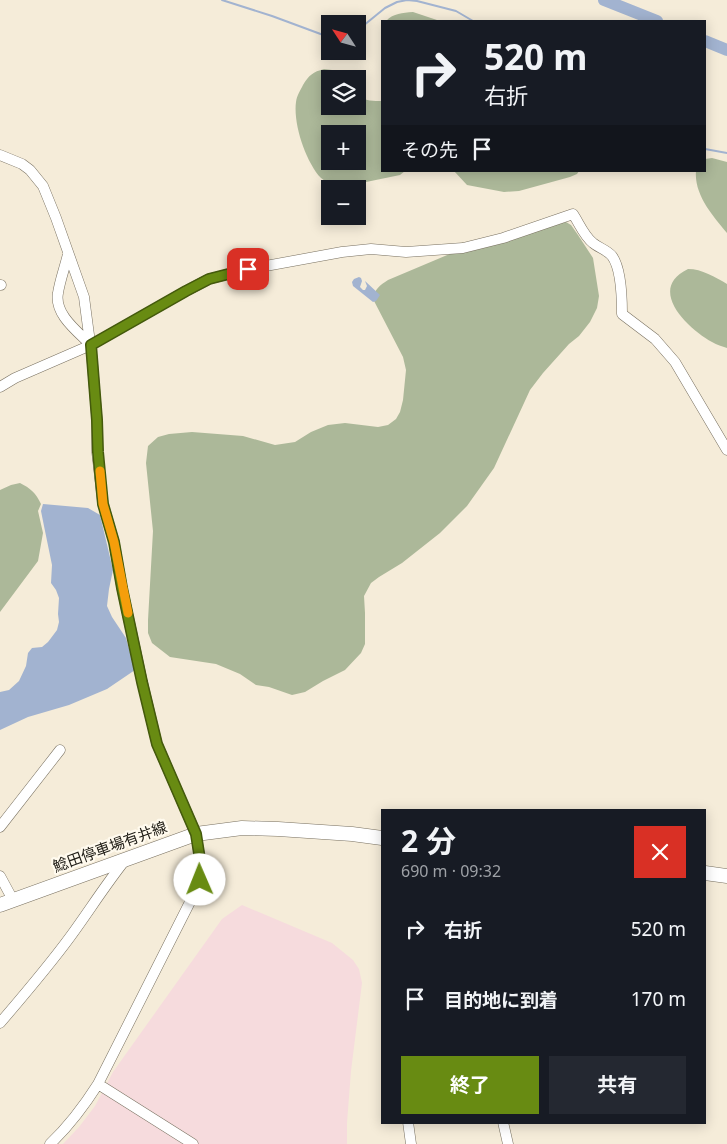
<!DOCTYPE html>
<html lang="ja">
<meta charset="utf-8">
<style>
:root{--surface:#171b24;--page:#242831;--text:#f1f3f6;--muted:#9ea1a6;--accent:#688b12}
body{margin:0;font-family:"Noto Sans","Noto Sans JP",sans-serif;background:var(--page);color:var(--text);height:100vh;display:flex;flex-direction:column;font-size:19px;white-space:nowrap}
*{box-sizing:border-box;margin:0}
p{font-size:16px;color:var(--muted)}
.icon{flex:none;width:28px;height:28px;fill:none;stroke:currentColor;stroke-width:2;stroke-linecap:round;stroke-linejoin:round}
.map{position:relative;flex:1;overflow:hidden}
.side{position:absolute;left:381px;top:809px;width:325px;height:315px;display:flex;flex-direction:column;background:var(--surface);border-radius:0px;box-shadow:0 2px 12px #0003}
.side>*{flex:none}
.guide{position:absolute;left:381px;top:20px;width:325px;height:152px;border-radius:0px;box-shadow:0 2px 12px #0003;background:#171b24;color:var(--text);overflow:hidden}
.needle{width:32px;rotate:306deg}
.buttons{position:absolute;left:321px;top:15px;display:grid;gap:10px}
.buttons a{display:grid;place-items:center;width:45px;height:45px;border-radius:0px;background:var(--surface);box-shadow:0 2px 12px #0003;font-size:25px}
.pin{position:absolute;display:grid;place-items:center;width:42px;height:42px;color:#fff;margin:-21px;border-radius:10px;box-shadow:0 2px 8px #0006}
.me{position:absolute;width:55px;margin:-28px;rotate:359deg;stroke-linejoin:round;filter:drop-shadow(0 0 4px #0008)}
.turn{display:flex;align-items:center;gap:18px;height:105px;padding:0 20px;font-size:22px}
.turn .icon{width:65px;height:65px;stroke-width:2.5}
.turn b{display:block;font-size:35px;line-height:42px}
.then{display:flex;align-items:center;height:48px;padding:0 20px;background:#0003;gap:10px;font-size:19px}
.round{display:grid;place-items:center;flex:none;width:52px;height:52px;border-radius:0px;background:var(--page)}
.headline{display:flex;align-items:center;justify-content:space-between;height:85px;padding:0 20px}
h1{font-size:30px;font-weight:700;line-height:38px}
.cta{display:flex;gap:10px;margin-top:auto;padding:10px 20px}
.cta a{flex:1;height:58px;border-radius:0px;background:var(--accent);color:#fff;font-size:20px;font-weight:700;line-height:58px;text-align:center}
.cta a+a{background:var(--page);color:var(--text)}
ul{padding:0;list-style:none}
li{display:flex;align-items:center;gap:15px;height:70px;padding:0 20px}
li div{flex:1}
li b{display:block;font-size:19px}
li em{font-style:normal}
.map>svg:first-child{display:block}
.industrial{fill:#f6dbdd}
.forest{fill:#acb899;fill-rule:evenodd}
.water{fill:#a2b3d0}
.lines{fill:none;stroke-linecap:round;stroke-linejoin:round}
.stream{stroke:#a2b3d0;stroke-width:2}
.river{stroke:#a2b3d0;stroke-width:12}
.minor-casing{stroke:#787060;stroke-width:11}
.major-casing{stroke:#787060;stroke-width:15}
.minor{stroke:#fff;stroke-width:10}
.major{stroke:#fff;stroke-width:14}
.route-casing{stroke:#445a0c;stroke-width:12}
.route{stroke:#688b12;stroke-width:9}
.slow{stroke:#f59e0b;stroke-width:9}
.labels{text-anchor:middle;stroke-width:4.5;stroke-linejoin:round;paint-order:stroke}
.street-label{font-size:15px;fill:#232019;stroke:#fffaee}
</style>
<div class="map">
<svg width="727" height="1144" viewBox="0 0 727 1144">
<rect width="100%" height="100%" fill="#f5ecd9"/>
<!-- industrial -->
<path class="industrial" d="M242,905l90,38 21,17 6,9 3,14 -11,88 -4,52v21h-284l16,-17 16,-21 18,-34 109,-153z"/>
<!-- forest -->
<path class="forest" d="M413,12l27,9h-54c8,-8 16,-8 27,-9z
M324,69l8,1 10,9h-12v27h28v-10c7,5 16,5 24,5v70h23l-5,4 -58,12c-7,-1 -15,-4 -21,-9 -15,-16 -28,-54 -25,-76 1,-7 4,-11 7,-17 6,-10 10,-13 21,-16zM330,134h28v27h-28z
M712,158l15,4v71c-14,-17 -33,-38 -31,-62h9v-12z
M454,171h125l-2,3 -7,3 -51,14 -15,1 -37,-7z
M566,222l5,3 7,10 15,23 6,38 -2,12 -7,14 -11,14 -10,8 -26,29 -13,17 -36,78 -27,38 -27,27 -38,30 -23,14 -8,6 -7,13 1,17v31l-4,9 -16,17 -22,11 -18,11 -13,3 -23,-8 -13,-2 -16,-11 -24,-10 -46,-7 -18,-14 -4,-10v-13l5,-89 -7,-68 2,-17 10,-9 11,-3 23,-2 51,4 32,9 20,-3 16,-10 17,-7 17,-2 33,4 10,-2 8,-6 4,-7 3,-12 3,-30 -3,-13 -30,-58c1,-9 7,-14 15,-19l64,-27z
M688,269c14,0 27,8 39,15v64c-5,-2 -10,-3 -15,-6 -24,-13 -66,-53 -24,-73z
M20,483c10,5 16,10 21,21l-3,7 5,22 -5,28 -38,51v-122l11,-5z"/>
<!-- water -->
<path class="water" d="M359,277l2,1 1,3 -2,6 3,3h2l2,-4 -2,-5 15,14 -4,6 -3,1 -20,-16 -1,-4 2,-3z
M43,504l45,4 12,7 13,55 -4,19 -2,17 5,11 14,21 9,32 -28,19 -38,16 -41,12 -28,13v-38l9,-2 10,-9 7,-15 2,-13 4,-5 10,-1 6,-5 9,-12 2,-8 -1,-8 1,-16 -3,-8 -5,-7 1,-18 -8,-39 -3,-15z"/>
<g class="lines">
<!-- stream -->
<path class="stream" d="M222,0l50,16 54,20h4
M358,30l27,-22 12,-6 10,-2 10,1 39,10 17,10
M705,149l22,4"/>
<!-- river -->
<path class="river" d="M604,0l53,21
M705,41l22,9"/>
<defs>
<path id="minor" d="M0,155l22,9 8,6 13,16 13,32 28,79 8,61 5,62v32l6,52 11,38 8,46 20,93 15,63 39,90 5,32 -1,14 -9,20 -93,184c-14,22 -29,42 -48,60
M68,254c-3,13 -8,26 -10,39 -4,21 19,38 33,52
M0,285h1
M0,387l15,-9 76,-33 95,-54 23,-12 40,-10 93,-17 29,-3 35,3 57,-4 40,-10 70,-24c6,9 11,22 20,29 6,5 14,7 19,13 9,12 10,43 10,58l33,25 20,23 52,88
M0,827l60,-77
M0,876l13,24
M0,1023c24,-28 48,-56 70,-86 19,-26 36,-53 56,-78
M98,1084l95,60
M408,1122l3,22
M503,1122l5,22"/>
<path id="major" d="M705,873l22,3
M0,905l196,-71 46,-6 36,1 74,5 30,4"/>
</defs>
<!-- minor casing -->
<use href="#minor" class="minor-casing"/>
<!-- major casing -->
<use href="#major" class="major-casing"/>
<!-- minor -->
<use href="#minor" class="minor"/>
<!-- major -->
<use href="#major" class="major"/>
</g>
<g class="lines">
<defs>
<path id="route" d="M200,880l1,-14 -5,-32 -39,-90 -15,-62 -20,-94 -8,-46 -11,-38 -5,-52 -1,-32 -6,-75 95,-54 23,-12 39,-10"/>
</defs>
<!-- route casing -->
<use href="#route" class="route-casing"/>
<!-- route -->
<use href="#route" class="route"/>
<!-- slow -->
<path class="slow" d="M100,471l3,33 11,38 14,71"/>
</g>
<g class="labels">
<!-- street labels -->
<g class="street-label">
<text transform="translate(110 847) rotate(-20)" y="5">鯰田停車場有井線</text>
</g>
</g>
</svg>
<div class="buttons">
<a><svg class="needle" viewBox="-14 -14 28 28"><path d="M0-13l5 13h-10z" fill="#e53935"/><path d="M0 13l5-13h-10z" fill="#9ea1a6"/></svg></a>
<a><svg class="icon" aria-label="layers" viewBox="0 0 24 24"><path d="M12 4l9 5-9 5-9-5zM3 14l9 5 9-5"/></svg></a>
<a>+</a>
<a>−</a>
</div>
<div class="pin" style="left:248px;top:269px;background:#d93025"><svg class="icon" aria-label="arrive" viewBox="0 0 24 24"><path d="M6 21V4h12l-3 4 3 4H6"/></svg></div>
<svg class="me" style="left:200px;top:880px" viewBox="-20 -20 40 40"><circle r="19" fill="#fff"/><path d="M0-13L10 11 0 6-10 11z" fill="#688b12"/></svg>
<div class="guide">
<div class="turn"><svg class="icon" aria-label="right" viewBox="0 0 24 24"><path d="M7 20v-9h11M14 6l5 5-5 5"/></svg><div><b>520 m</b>右折</div></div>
<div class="then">その先<svg class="icon" aria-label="arrive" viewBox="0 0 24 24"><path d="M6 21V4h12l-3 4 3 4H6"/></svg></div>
</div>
<section class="side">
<div class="headline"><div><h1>2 分</h1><p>690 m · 09:32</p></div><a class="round" style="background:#d93025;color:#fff"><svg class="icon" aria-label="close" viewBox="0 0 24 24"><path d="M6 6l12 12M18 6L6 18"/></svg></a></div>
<ul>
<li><svg class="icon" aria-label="right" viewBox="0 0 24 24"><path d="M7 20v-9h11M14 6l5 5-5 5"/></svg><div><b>右折</b></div><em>520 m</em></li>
<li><svg class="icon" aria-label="arrive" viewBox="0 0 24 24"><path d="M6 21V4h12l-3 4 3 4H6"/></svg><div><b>目的地に到着</b></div><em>170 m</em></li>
</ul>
<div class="cta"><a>終了</a><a>共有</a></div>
</section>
</div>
